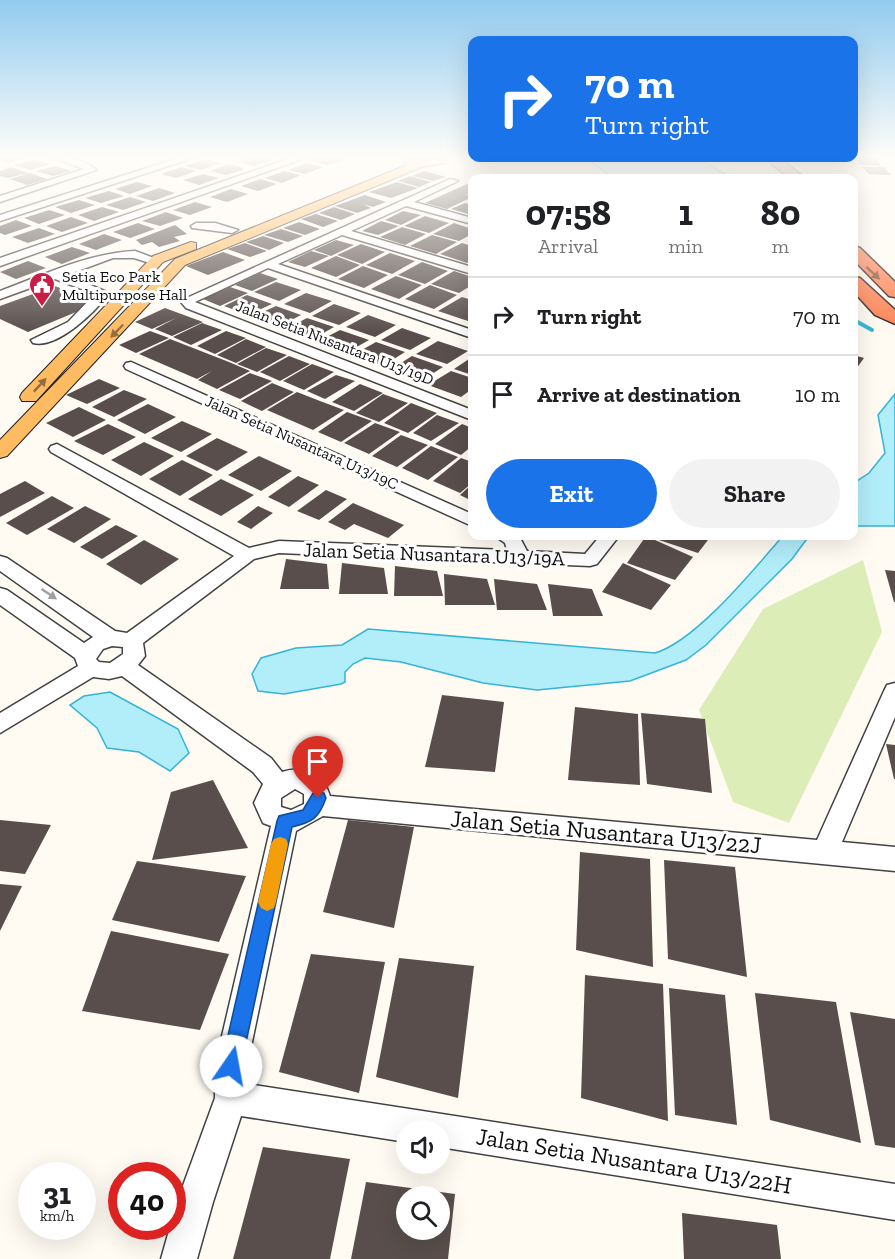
<!DOCTYPE html>
<style>
:root{--surface:#fff;--page:#f2f2f2;--text:#202124;--muted:#757577;--line:#e0e0e0;--accent:#1a73e8}
body{margin:0;font-family:"Zilla Slab",serif;background:var(--page);color:var(--text);height:100vh;display:flex;flex-direction:column;font-size:22px;white-space:nowrap}
*{box-sizing:border-box;margin:0}
p{font-size:20px;color:var(--muted)}
.icon{flex:none;width:33px;height:33px;fill:none;stroke:currentColor;stroke-width:2;stroke-linecap:round;stroke-linejoin:round}
.map{position:relative;flex:1;overflow:hidden}
.details{position:absolute;left:468px;top:174px;width:390px;height:366px;display:flex;flex-direction:column;background:var(--surface);border-radius:12px;box-shadow:0 6px 24px #0002}
.details>*{flex:none}
.guide{position:absolute;left:468px;top:36px;width:390px;height:126px;border-radius:12px;box-shadow:0 6px 24px #0002;background:#1a73e8;color:#fff;overflow:hidden}
.fabs{position:absolute;left:396px;top:1120px;display:grid;gap:12px}
.fabs a{display:grid;place-items:center;width:54px;height:54px;border-radius:50%;background:var(--surface);box-shadow:0 6px 24px #0002;font-size:30px}
.speed{position:absolute;left:18px;top:1162px;display:flex;gap:12px;font-size:30px;font-weight:700;text-align:center}
.speed>*{display:grid;place-content:center;width:78px;height:78px;border-radius:50%;background:var(--surface);box-shadow:0 6px 24px #0002;line-height:1}
.speed small{font-size:15px;font-weight:400}
.speed .limit{border:9px solid #d22;background:#fff;color:#111}
.pin{position:absolute;display:grid;place-items:center;width:51px;height:51px;color:#fff;margin:-62px -26px;border-radius:50% 50% 50% 0;rotate:-45deg;box-shadow:0 0 6px #0007}
.pin .icon{rotate:45deg}
.me{position:absolute;width:66px;margin:-33px;rotate:12deg;stroke-linejoin:round;filter:drop-shadow(0 0 4px #0008)}
.turn{display:flex;align-items:center;gap:21px;height:126px;padding:0 18px;font-size:27px}
.turn .icon{width:78px;height:78px;stroke-width:2.5}
.turn b{display:block;font-size:42px;line-height:51px}
.eta{display:flex;justify-content:space-evenly;align-items:center;height:102px;text-align:center}
.eta b{font-size:36px;font-weight:700;line-height:42px}
.cta{display:flex;gap:12px;margin-top:auto;padding:12px 18px}
.cta a{flex:1;height:69px;border-radius:36px;background:var(--accent);color:#fff;font-size:24px;font-weight:700;line-height:69px;text-align:center}
.cta a+a{background:var(--page);color:var(--text)}
ul{padding:0;list-style:none}
li{display:flex;align-items:center;gap:18px;height:78px;padding:0 18px;border-top:2px solid var(--line)}
li div{flex:1}
li b{display:block;font-size:22px}
li em{font-style:normal}
.map>svg:first-child{display:block}
.green{fill:#ddedb8}
.water{fill:#b2edfa;stroke:#34b4d7;stroke-width:1.5}
.lines{fill:none;stroke-linecap:round;stroke-linejoin:round}
.stream{stroke:#34b4d7;stroke-width:4}
.building{fill:#594e4b;fill-rule:evenodd}
.minor-casing{stroke:#424242;stroke-width:3}
.major-casing{stroke:#202020;stroke-width:2}
.highway-casing{stroke:#202020;stroke-width:3}
.minor{fill:#fff;fill-rule:evenodd}
.major{fill:#ffbb62;fill-rule:evenodd}
.highway{fill:#fe8051;fill-rule:evenodd}
.oneway{fill:#864830}
.oneway2{fill:#936e3d}
.oneway3{fill:#9f9f9f}
.route{fill:#1a73e8;stroke:#114b97;stroke-width:1.5}
.slow{fill:#f59e0b}
.labels{text-anchor:middle;stroke-width:6;stroke-linejoin:round;paint-order:stroke}
.far-poi-label{font-size:16px;fill:#0f0f0f;stroke:#fff;text-anchor:start}
.far-street-label{font-size:16px;fill:#0f0f0f;stroke:#fff}
.street-label{font-size:20px;fill:#0f0f0f;stroke:#fff}
.near-street-label{font-size:24px;fill:#0f0f0f;stroke:#fff}
</style>
<div class="map">
<svg width="895" height="1259" viewBox="0 0 895 1259">
<rect width="100%" height="100%" fill="#fffaf2"/>
<!-- green -->
<path class="green" d="M863,560l19,72 -93,191 -56,-21 -34,-92 64,-101z"/>
<!-- water -->
<path class="water" d="M586,158h119l1,5 26,15h-105l-19,-4z
M895,394v132h-41v-43l15,-10 16,-20 -7,-38z
M809,536l-17,23 -86,86 -20,15 -56,21 -93,9 -54,-7 -82,-21 -36,-4 -12,6 -8,8v10l-4,2 -57,10 -26,-3 -6,-17 9,-16 35,-10 46,-3 26,-16 287,24c41,-12 98,-83 127,-116z
M110,692l68,37 11,24 -19,18 -31,-19 -32,-4 -10,-20 -27,-23 14,-9z"/>
<g class="lines">
<!-- stream -->
<path class="stream" d="M854,320l18,10"/>
</g>
<!-- building -->
<path class="building" d="M0,157h26v1l-17,5 -9,-3z
M252,157h11l9,3 -18,6 -16,-4z
M321,157h18l6,2 -18,6 -16,-4z
M854,158h21l7,8 -21,-1z
M33,159l17,5 -19,6 -17,-5z
M205,159l16,4 -20,7 -16,-4z
M306,163l17,4 -18,7 -17,-4z
M229,164l16,5 -19,6 -16,-4z
M55,166l17,5 -19,5 -17,-5z
M11,167l17,6 -20,5 -8,-2v-5z
M181,167l16,4 -21,7 -15,-4z
M862,167h22l7,8 -22,-1z
M284,171l17,4 -19,8 -17,-5z
M424,171l22,6 -13,4 -21,-5z
M30,173l17,6 -20,6 -17,-6z
M203,174l16,4 -20,7 -16,-5z
M410,176l21,6 -12,5 -21,-6z
M260,179l17,5 -19,7 -17,-5z
M137,182l15,4 -22,8 -15,-5z
M397,182l21,6 -27,10 -22,-6z
M467,184l5,1v10l-7,-1 7,3 -25,12 -22,-6z
M159,188l16,5 -22,8 -17,-5z
M231,189l17,5 -21,8 -17,-5z
M109,191l15,5 -23,7 -16,-5z
M365,195l21,7 -13,5 -10,-3 8,4 -14,5 -22,-7z
M130,197l16,5 -23,8 -17,-5z
M79,200l16,5 -24,8 -16,-6z
M195,202l17,5 -22,8 -17,-5z
M465,203l7,2v10l-21,-6z
M102,207l17,5 -25,9 -16,-6z
M334,207l21,7 -14,6 -22,-7z
M49,210l16,5 -26,9 -15,-6z
M403,211l18,4 -20,10 -16,-5z
M166,212l17,6 -23,8 -18,-5z
M316,214l22,7 -15,6 -22,-8z
M425,216l24,7 -20,10 -25,-7z
M71,217l17,6 -26,9 -16,-6z
M16,220l16,6 -27,9 -5,-2v-7z
M381,221l18,5 -21,9 -16,-4z
M299,222l21,7 -15,6 -22,-7z
M138,223l17,6 -25,9 -17,-6z
M454,223l18,6v5l-13,7 -26,-7z
M175,225l12,9 -13,3 6,4 -21,6 -7,-5 -10,3 -6,-5z
M402,227l24,7 -21,11 -25,-8z
M39,228l16,6 -27,9 -16,-6z
M281,229l22,7 -15,6 -24,-7z
M104,234l18,6 -26,10 -17,-6z
M432,235l25,7 -21,12 -26,-8z
M263,236l21,7 -15,7 -23,-8z
M336,240l18,5 -23,11 -17,-6z
M245,243l22,8 -17,6 -23,-8z
M462,243l10,3v14l-5,3 -27,-9z
M361,244l24,8 -23,12 -25,-9z
M72,247l18,6 -28,11 -17,-7z
M311,251l18,5 -24,11 -17,-5z
M223,252l22,8 -37,15 -22,-9z
M390,253l25,8 -23,13 -26,-9z
M336,256l24,9 -24,12 -25,-9z
M28,261l18,7 -30,11 -16,-7z
M422,262l26,9 -23,13 -27,-9z
M363,266l25,9 -24,13 -26,-9z
M454,271l18,6v8l-13,8 -28,-9z
M260,273l18,6 -26,12 -17,-6z
M396,276l26,9 -23,14 -28,-10z
M276,282l25,8 -22,11 -25,-9z
M430,285l27,10 -23,14 -29,-10z
M55,286l36,14 -10,10 -53,22 -28,-13v-13z
M230,287l18,6 -28,13 -17,-7z
M306,293l26,8 -22,12 -26,-9z
M247,295l25,9 -24,11 -24,-9z
M462,297l10,3v18l-4,3 -30,-10z
M334,304l27,9 -22,12 -27,-9z
M276,306l25,9 -23,12 -26,-10z
M165,308l38,14 -31,14 -17,-7 21,-11 -24,11 -17,-7z
M368,315l28,10 -21,12 -29,-10z
M307,318l27,9 -23,13 -27,-10z
M202,323l20,7 -31,15 -18,-8z
M402,328l29,10 -21,12 -29,-10z
M340,330l29,10 -23,13 -29,-11z
M150,331l19,7 -33,15 -17,-8z
M226,331l20,7 -31,16 -18,-8z
M170,339l59,23 21,9 -33,18 -19,-9 14,-9 -15,8 -58,-25z
M246,339l20,8 -30,16 -19,-8z
M438,341l30,10 -21,13 -31,-10z
M376,342l29,10 -22,14 -30,-11z
M266,348l21,7 -30,17 -20,-8z
M854,355l10,3 -10,14z
M289,356l21,8 -30,17 -20,-9z
M412,356l31,11 -22,14 -31,-11z
M472,357v18l-18,-6z
M312,364l22,8 -30,18 -21,-9z
M451,371l21,7v11l-11,8 -33,-12z
M250,373l22,8 -32,18 -21,-9z
M336,375l19,6 -30,18 -18,-8z
M99,379l21,9 -33,16 -21,-9z
M272,383l22,9 -32,19 -21,-10z
M360,384l23,9 -29,18 -22,-9z
M124,390l23,9 -33,18 -22,-10z
M297,392l23,9 24,9 -31,20 -46,-20z
M383,394l25,9 -29,19 -23,-9z
M411,403l26,10 -29,20 -24,-10z
M148,404l28,13 -31,17 -28,-14z
M79,407l27,13 -33,17 -27,-14z
M347,412l25,9 -31,21 -23,-10z
M437,415l22,8 -28,18 -18,-8z
M182,421l30,13 -31,18 -30,-14z
M375,423l25,9 -31,22 -25,-11z
M108,424l28,13 -33,18 -29,-14z
M462,424l10,4v18l-11,9 -26,-11z
M401,435l27,10 -31,22 -25,-11z
M217,438l31,14 -31,19 -31,-15z
M144,442l30,14 -33,20 -30,-16z
M431,446l27,11 -30,23 -26,-12z
M259,456l33,15 -31,20 -33,-16z
M461,458l11,4v21l-12,10 -27,-12z
M182,460l31,15 -33,21 -31,-17z
M298,476l21,9 -30,22 -21,-10z
M221,479l33,16 -33,21 -33,-17z
M25,481l20,12 -45,24v-23z
M472,484v17l-12,-6z
M326,490l21,9 -28,21 -22,-9z
M52,496l22,12 -47,27 -21,-12z
M353,503l51,22 -16,13 -34,-14 -9,6 -17,-8z
M85,506l26,13 -37,24 -27,-14z
M258,506l15,7 -22,16 -14,-7z
M116,525l22,11 -36,23 -22,-12z
M646,536l47,21 -18,23 -48,-17z
M652,536h59l-13,17 -48,-16z
M144,540l35,19 -38,26 -35,-21z
M286,559l41,5 2,25h-49z
M342,563l42,5 4,26h-49z
M623,563l48,22 -20,25 -49,-18z
M395,566l42,5 6,25h-49z
M885,570l10,1v31h-1z
M444,574l43,5 8,26h-50z
M494,579l43,5 10,26h-50z
M548,584l44,5 11,27h-50z
M442,695l62,7 -9,70 -70,-5z
M575,707l63,7 2,71 -72,-5z
M641,713l64,6 7,74 -65,-9z
M886,744l9,1v34h-1z
M213,780l35,68 -96,12 19,-68z
M0,820l51,5 -26,49 -25,-3z
M348,820l66,7 -20,101 -71,-16z
M580,852l70,7 3,108 -77,-17z
M664,860l71,7 12,110 -79,-18z
M137,861l109,15 -27,66 -107,-22z
M0,884l22,2 -22,45z
M111,931l118,23 -29,76 -118,-19z
M311,954l74,8 -26,131 -80,-21z
M399,958l75,8 -16,132 -82,-21z
M585,975l78,9 5,137 -87,-23z
M669,988l56,7 12,130 -62,-10z
M755,993l81,9 25,141 -91,-23z
M850,1012l45,7v129l-20,-3z
M263,1147l87,12 -20,100h-97z
M366,1182l89,12 -7,65h-97zM406,1197h34v33h-34z
M682,1213l95,12 4,34h-97z"/>
<g class="lines">
<defs>
<path id="minor" d="M52,157c15,0 33,2 44,13l-96,32v-6l84,-27z
M181,157h15l-196,64v-6z
M294,157h14l-308,109v-8z
M450,179l8,2 -44,21 58,16v6l-66,-18 -55,25 121,36v7l-130,-39 -64,29 194,66v8l-204,-70 -73,34 277,108v10l-286,-112 -6,-7z
M196,223h19l23,7 -6,3 -40,-5 -1,-2z
M135,251l27,10 -6,4 -22,-7h-21l-46,17 42,18c-13,18 -51,56 -76,50l-2,-3 37,-18 27,-28 -40,-15 -55,20v-8c43,-16 89,-38 135,-40z
M131,362l341,152v12l-346,-157 -2,-3 2,-3z
M57,444l192,104 30,-7 228,9 -2,-7 -10,-7h24l8,15 58,3 15,-18h19l-22,28 -7,2 -311,-13 -25,6 -111,84 2,13 -7,9 133,93 11,14c22,-7 41,1 48,24l487,44 67,-149 3,-6 8,-2v34l-53,125 53,5v24l-572,-55 -27,15 -49,235v18l648,100v36l-455,-73v-16h-34v11l-165,-26 -28,86 -16,57h-36l9,-32h2l5,-25 38,-104v-32l56,-240 -8,-3 -9,-20 9,-19 -10,-12 -131,-96 -13,3 -16,-2 -93,56v-20l78,-47 -3,-8 -75,-53v-17l7,2 77,53 9,-6 -93,-66v-15l7,2 108,73 12,2 107,-77 -183,-104 -2,-3 2,-3zM112,646l11,1v7l-13,9 -11,-1 -3,-3 7,-10zM295,789l9,5v10l-13,6 -10,-3v-9z"/>
<path id="major" d="M401,157l25,4 22,-4 -3,6 -23,4 -237,98 -178,191 -7,2v-18l175,-181 232,-94z
M191,242l5,1v6l-33,13 -127,139h-14l-2,-4 2,-4 131,-137z"/>
<path id="highway" d="M764,158h15l26,20h-15z
M854,246l6,2 35,34v15l-6,-1 -35,-36z
M854,277l6,1 35,32v14l-20,-9 -21,-23z"/>
</defs>
<!-- minor casing -->
<use href="#minor" class="minor-casing"/>
<!-- major casing -->
<use href="#major" class="major-casing"/>
<!-- highway casing -->
<use href="#highway" class="highway-casing"/>
<!-- minor -->
<use href="#minor" class="minor"/>
<!-- major -->
<use href="#major" class="major"/>
<!-- highway -->
<use href="#highway" class="highway"/>
</g>
<!-- one-way arrows -->
<defs><path id="oneway-solid" d="M-6-.8H1V-3.2L6.5 0L1 3.2V.8H-6Z" transform="scale(1.5)"/></defs>
<use class="oneway" href="#oneway-solid" transform="translate(873 273) rotate(43)"/>
<g class="oneway2">
<use href="#oneway-solid" transform="translate(117 331) rotate(134)"/>
<use href="#oneway-solid" transform="translate(40 385) rotate(-47)"/>
</g>
<use class="oneway3" href="#oneway-solid" transform="translate(49 594) rotate(34)"/>
<!-- sky -->
<linearGradient id="sky" x2="0" y2="1"><stop stop-color="#92cbef"/><stop offset="0.47" stop-color="#fffdf9"/><stop offset="1" stop-color="#fffdf9" stop-opacity="0"/></linearGradient>
<rect width="895" height="334" fill="url(#sky)"/>
<!-- route -->
<path class="route" d="M318,791l6,2 2,5c-7,20 -13,24 -34,29l-51,239 -3,8 -7,3 -7,-3 -3,-8 56,-245 2,-5 24,-6 10,-17z"/>
<!-- slow -->
<path class="slow" d="M280,837l6,2 2,5 -12,58 -2,6 -7,3 -6,-3 -3,-6 13,-58 3,-5z"/>
<!-- icons -->
<defs>
<symbol id="civic-pin" viewBox="-11 -11 22 30"><path d="M0 17L-7.5 6A9.5 9.5 0 1 1 7.5 6Z" fill="#ca1d45" stroke="#fff"/><path d="M-.6-6.5H3V-4.5H.6V-3L4-1V1h2V6H-6V1h2V-1L-.6-3ZM-1.2 2.5V6h2.4V2.5Z" fill="#fff"/></symbol>
</defs>
<g fill-rule="evenodd">
<use href="#civic-pin" x="27" y="270" width="30" height="40"/>
</g>
<g class="labels">
<!-- far-poi labels -->
<g class="far-poi-label">
<text x="62" y="282">Setia Eco Park<tspan x="62" dy="18">Multipurpose Hall</tspan></text>
</g>
<!-- far-street labels -->
<g class="far-street-label">
<text transform="translate(335 342) rotate(21)" y="6">Jalan Setia Nusantara U13/19D</text>
<text transform="translate(302 442) rotate(24)" y="6">Jalan Setia Nusantara U13/19C</text>
</g>
<!-- street labels -->
<g class="street-label">
<text transform="translate(434 554) rotate(2)" y="7">Jalan Setia Nusantara U13/19A</text>
</g>
<!-- near-street labels -->
<g class="near-street-label">
<text transform="translate(606 832) rotate(5)" y="8">Jalan Setia Nusantara U13/22J</text>
<text transform="translate(634 1161) rotate(9)" y="8">Jalan Setia Nusantara U13/22H</text>
</g>
</g>
</svg>
<div class="fabs">
<a><svg class="icon" aria-label="sound" viewBox="0 0 24 24"><path d="M4 9h4l5-4v14l-5-4H4zM17 9q2 3 0 6"/></svg></a>
<a><svg class="icon" aria-label="search" viewBox="0 0 24 24"><circle cx="10" cy="10" r="6"/><path d="M15 15l6 6"/></svg></a>
</div>
<div class="speed"><div>31<small>km/h</small></div><div class="limit">40</div></div>
<div class="pin" style="left:318px;top:798px;background:#d93025"><svg class="icon" aria-label="arrive" viewBox="0 0 24 24"><path d="M6 21V4h12l-3 4 3 4H6"/></svg></div>
<svg class="me" style="left:231px;top:1066px" viewBox="-20 -20 40 40"><circle r="19" fill="#fff"/><path d="M0-13L10 11 0 6-10 11z" fill="#1a73e8"/></svg>
<div class="guide">
<div class="turn"><svg class="icon" aria-label="right" viewBox="0 0 24 24"><path d="M7 20v-9h11M14 6l5 5-5 5"/></svg><div><b>70 m</b>Turn right</div></div>
</div>
<section class="details">
<div class="eta">
<div><b>07:58</b><p>Arrival</p></div>
<div><b>1</b><p>min</p></div>
<div><b>80</b><p>m</p></div>
</div>
<ul>
<li><svg class="icon" aria-label="right" viewBox="0 0 24 24"><path d="M7 20v-9h11M14 6l5 5-5 5"/></svg><div><b>Turn right</b></div><em>70 m</em></li>
<li><svg class="icon" aria-label="arrive" viewBox="0 0 24 24"><path d="M6 21V4h12l-3 4 3 4H6"/></svg><div><b>Arrive at destination</b></div><em>10 m</em></li>
</ul>
<div class="cta"><a>Exit</a><a>Share</a></div>
</section>
</div>
